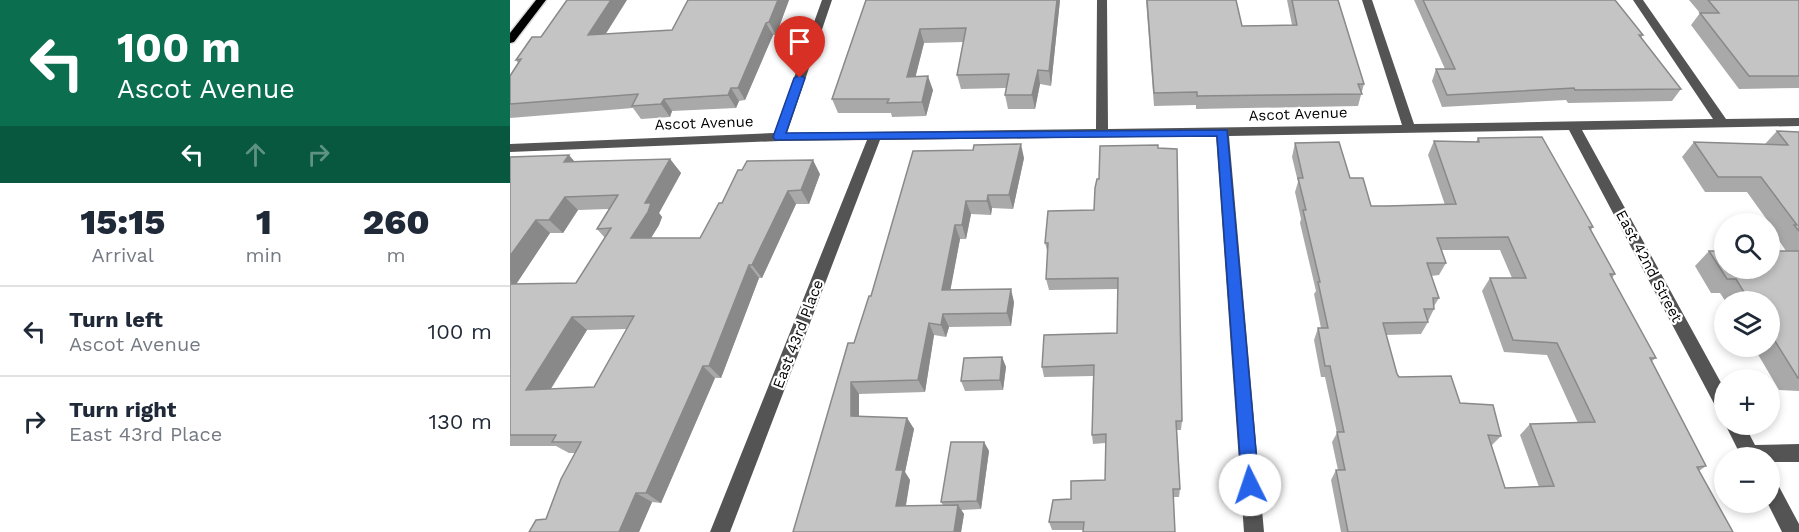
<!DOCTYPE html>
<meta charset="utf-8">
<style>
:root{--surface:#fff;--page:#f6f6f7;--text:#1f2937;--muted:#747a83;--line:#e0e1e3}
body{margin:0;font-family:"Work Sans",sans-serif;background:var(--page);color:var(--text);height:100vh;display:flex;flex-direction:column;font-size:22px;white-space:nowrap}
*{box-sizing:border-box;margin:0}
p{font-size:20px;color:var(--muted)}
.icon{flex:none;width:33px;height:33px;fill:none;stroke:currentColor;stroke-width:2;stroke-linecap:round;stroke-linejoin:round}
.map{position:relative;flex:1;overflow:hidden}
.side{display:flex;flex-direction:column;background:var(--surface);width:510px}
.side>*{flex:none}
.hud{background:#0b6e4f;color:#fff;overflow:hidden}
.tools{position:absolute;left:1204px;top:213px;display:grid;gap:12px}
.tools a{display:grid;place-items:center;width:66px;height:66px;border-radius:50%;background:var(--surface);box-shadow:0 3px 9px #0003;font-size:30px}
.pin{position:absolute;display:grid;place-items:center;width:51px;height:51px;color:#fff;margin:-62px -26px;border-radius:50% 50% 50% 0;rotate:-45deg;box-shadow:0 0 6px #0007}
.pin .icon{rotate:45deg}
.me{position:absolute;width:66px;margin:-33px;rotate:356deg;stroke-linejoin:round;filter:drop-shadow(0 0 4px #0008)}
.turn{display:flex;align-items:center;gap:21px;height:126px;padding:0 18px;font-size:27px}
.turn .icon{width:78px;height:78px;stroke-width:2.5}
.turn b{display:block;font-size:42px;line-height:51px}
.lanes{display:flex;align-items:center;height:57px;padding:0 18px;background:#0003;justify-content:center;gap:30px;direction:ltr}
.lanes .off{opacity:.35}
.eta{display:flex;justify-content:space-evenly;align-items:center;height:102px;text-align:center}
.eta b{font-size:36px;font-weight:800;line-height:42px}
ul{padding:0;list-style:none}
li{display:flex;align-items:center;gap:18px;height:90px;padding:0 18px;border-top:2px solid var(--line)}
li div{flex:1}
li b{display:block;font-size:22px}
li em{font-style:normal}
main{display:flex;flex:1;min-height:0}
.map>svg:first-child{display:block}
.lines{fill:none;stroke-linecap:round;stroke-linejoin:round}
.major-casing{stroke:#dbdbdb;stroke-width:3}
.minor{fill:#545454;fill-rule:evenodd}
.major{fill:#000;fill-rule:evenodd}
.wall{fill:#a9a9a9;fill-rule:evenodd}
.shaded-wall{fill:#898989}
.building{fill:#c4c4c4;stroke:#898989;stroke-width:1.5;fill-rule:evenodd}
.route{fill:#2563eb;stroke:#184099;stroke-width:1.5}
.labels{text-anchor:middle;stroke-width:4.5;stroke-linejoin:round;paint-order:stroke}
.street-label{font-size:15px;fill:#000;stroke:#fff}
</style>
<main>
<section class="side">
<div class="hud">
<div class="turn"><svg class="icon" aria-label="left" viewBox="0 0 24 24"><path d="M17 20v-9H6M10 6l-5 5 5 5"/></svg><div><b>100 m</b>Ascot Avenue</div></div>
<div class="lanes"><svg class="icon" aria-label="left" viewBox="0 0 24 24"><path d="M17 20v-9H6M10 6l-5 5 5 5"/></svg><svg class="icon off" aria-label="ahead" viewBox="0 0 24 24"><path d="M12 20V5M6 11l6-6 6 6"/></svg><svg class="icon off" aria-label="right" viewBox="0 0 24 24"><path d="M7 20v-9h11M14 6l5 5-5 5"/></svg></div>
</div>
<div class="eta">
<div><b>15:15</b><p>Arrival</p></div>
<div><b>1</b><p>min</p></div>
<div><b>260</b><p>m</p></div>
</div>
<ul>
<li><svg class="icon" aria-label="left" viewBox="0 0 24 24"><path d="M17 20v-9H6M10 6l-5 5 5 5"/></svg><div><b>Turn left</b><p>Ascot Avenue</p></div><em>100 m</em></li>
<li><svg class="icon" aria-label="right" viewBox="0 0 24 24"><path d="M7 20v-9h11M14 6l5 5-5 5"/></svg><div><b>Turn right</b><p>East 43rd Place</p></div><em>130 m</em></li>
</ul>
</section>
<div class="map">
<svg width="1289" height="532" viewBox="0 0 1289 532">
<rect width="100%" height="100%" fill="#fff"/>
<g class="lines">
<defs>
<path id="major" d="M26,0h10l-32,42 -4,1v-10z"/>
</defs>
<!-- major casing -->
<use href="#major" class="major-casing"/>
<!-- minor -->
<path class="minor" d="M312,0h10l-45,133 309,-4 1,-129h10l1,129 294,-4 -40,-125h10l42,124 299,-5 -80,-119h10l83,119 73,-1v8l-217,4 143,260v25l-6,-2 -150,-283 -340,6 35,396h-20l-28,-396 -336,4 -150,392h-20l157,-392 -88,1 -269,11v-8l264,-11z
M1215,424h19l11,21 44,-1v18h-29v-4h-28z
M1260,481l7,2 22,41v8h-17l-15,-30h3z"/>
<!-- major -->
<use href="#major" class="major"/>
</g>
<!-- wall -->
<path class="wall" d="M279,0l-13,35h-3l-28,65 -6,1 -3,7 -64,3 -2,6 -29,2 -8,-11 -123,10v-42l8,-13 -2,-3 90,-26 66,-4z
M356,0h194l-9,86 -11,-2 -5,25h-27l-3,-14 1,-7 -45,1 -4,-14 7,-33 -40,1 -9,34 18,13 -7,26 -34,1 -1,-4h-53l-6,-14z
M636,0h90l6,26 50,-1 -5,-25h51l26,84 -6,22 -162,3v-4l-42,1z
M904,0h201l28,35 -2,3 40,51 -9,12 -104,2 -2,-3 -124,7 -10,-26 4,-12h9z
M1179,0h110v88l-60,1 -48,-64 9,-12z
M1267,131l22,1v259l-20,-1 -26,-44h17v-44h-44l-6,-9h-9l-16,-27 14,-15h77l-8,-12 1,-1 -9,-14 -23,-32h-42l-23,-35 12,-15 71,2z
M968,138l115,89 -2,3 24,44 -3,4 44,80 -4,3 54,105 -7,5 34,61h-392l-10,-52 5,-10h2l-6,-28 5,-9 -12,-56h-4l-7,-37 4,-12h3l-7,-34 2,-3 -16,-68 1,-4 -6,-27 3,-10 -6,-25 3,-14 55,35 21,28 74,-1 -17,-50 6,-14 42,1zM932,250h58l12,28h-22l-8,13 22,61 43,3 31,68 -48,1 -10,11 19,52 -34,1 -14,-42 10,-10 -41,-33 -61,-26 -2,-3 -11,-39 35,-1 7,-12v-1l6,-12v-3l5,-8 -8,-22 8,-1 7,-12z
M403,151l111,7 -11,51 -21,-1 -1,7 -20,-1 -5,25h-6l-10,51 64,12 -3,24 -62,1 -3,10 -12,-2 -9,57 -66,2v23l48,1 7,11 -9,43 5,8 -4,26 37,-1 -2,-3 43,-60 5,9 -8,58 -20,1 3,4 -3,18h-168l61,-189 17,-47z
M0,157l64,4 96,-2 11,14 -22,40 3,4 -3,8 -8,13h49l22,-35 98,-29 -11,30h-13l-34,74h-3l-38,100h-6l-54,125 -9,-1 -13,30h-110l17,-13 29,-66h-6l-13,-7h-46zM99,209l-12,20 8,9 -29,45 -60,1 34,-51h13l15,-23zM117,329l-33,58 -43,2 36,-59z
M584,210l88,211 -1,9h-4l3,59 -1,8h-6l-90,33h-31l-3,-8 22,-23 34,-19v-37l-12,1 -1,-9 1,-59 -49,1 -2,-10 75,-34 1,-44 -69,1 -3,-11 2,-25 -3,-11z
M492,357l4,10 -3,23 -38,1 -4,-10z"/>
<!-- shaded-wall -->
<path class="shaded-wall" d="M101,0h16l-30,48 -9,-13z
M268,0h11l-13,35 -7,-13z
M547,0h3l-9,86 -2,-15z
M256,23l7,12 -28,65 -7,-12z
M410,29l4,14 -12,48 -5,-14z
M528,70l2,14 -5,25 -3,-14z
M418,76l5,14 -7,26 -4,-14z
M221,88l8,13 -3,7 -8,-13z
M154,99l8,12 -2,6 -9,-13z
M511,144l3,14 -11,51 -4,-14z
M59,155l12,14 -17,-7z
M160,159l11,14 -22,40 3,4 -3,8 -16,26 -12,-13 14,-35z
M303,160l7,14 -11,30 -8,-14z
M278,191l8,13 -34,74 -10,-13z
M478,195l4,13 -1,7 -4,-14z
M55,197l13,13 -15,23 -14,-13z
M456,201l5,13 -5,25 -4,-14z
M26,220l14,13 -35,53 -5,-4v-26z
M445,225l5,14 -12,64 -6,-13z
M239,265l10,13 -38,100 -12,-12z
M501,289l3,13 -3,24 -4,-13z
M433,314l6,13 -3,10 -5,-12z
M62,317l15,13 -44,71 -17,-11z
M419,323l5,12 -9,57 -7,-12z
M492,357l4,10 -3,23 -3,-10z
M193,366l12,12 -54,125 -15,-10z
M341,382l8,12v33l-8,-11z
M397,418l7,11 -9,43 5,8 -6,35 -8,-9v-36z
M474,442l5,9 -8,58 -4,-8z
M126,493l16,9 -13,30h-20z
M448,505l6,9 -3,18h-7z"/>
<!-- building -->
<path class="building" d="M57,0h44l-23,35 84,-5 16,-30h90l-9,22 -3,1 -28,65h-7l-3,7 -64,4 -3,5 -29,2 6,-12 -128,10v-28l11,-17 -5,1 16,-23h9z
M356,0h191l-8,71 -11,-1 -6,25h-27l4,-21 -52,1 9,-47 -46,1 -13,48 21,-1 -6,26 -35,1 2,-4h-57z
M637,0h89l6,26 55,-1 -5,-25h46l26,84h-6l4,10 -165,2v-4l-43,1z
M913,0h192l28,35h-4l42,54 -106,1 -1,-2 -127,7 -11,-26h19z
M1198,0h91v76h-50l-49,-63h19z
M1267,131l22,1v99l-5,-6h3l-36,-48h-43l-24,-35 94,3z
M1032,137l51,90h-4l26,47h-5l46,84h-6l56,108 -9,1 36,65h-385l-12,-62h9l-8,-38h7l-14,-66h-5l-7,-38h10l-10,-46h2l-17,-72h3l-8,-32h5l-8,-35 44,-1 11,36h13l8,28h16l69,-2 -22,-63 45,1 -1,-4zM998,237l18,41h-36l23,62 44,3 38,79 -65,2 24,62 -49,2 -17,-53 13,1 -8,-31 -33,-2 -9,-27 -52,1 -2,-3 -14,-51 45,-1 -4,-13h10l-1,-11h6l-12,-35h19l-9,-25z
M511,144l-12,51h-21l-1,6h-21l-4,24h-7l-13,65 69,-1 -4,24 -64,1 -2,11 -12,-2 -11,57 -67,2v34l56,2 -11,52h7l-7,36 62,-1 -4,27h-161l51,-175 4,-14h6l15,-47h2l42,-145 60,-1 1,-5z
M648,145v3l19,1 5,272h-6l4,68h-7l2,43h-92l1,-10h-35l4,-22 18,-1v-18l34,-1 1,-46 -14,1 2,-70 -52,2 2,-32 73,-2 1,-55 -72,1 2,-36h-3l3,-32 46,-1 1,-22 2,-9h2l1,-33z
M59,155l-5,7 106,-3 -25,44h6l-3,9 -17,26h69l19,-35h3l16,-33h4l5,-9 66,-1 -12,30 -13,1 -36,74h-3l-40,101h-6l-57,127h-10l-17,39h-90l7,-12 10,-1 15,-40 20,-37h-29l4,-7h-46v-151l66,-1 35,-55 -14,1 21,-34 -53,2 -16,23h-13l-26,36v-99zM124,316l-40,71 -68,3 46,-73z
M1199,251h16v17h45v-17h29v127h-1l-28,-45v-31h-20l-14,-23h-9z
M492,357l-2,23 -39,1 3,-23z
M441,442h33l-7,59 -36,1z"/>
<!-- route -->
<path class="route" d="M290,75l5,3 -19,55 441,-3 32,355 -3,6 -6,2 -6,-2 -2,-6 -25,-349 -442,4 -2,-3 21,-59z"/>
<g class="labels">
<!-- street labels -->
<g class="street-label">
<text transform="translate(788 114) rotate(-2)" y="5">Ascot Avenue</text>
<text transform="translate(194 123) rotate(-2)" y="5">Ascot Avenue</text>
<text transform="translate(1139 266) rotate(62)" y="5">East 42nd Street</text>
<text transform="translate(288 334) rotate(-69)" y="5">East 43rd Place</text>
</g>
</g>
</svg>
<div class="tools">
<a><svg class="icon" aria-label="search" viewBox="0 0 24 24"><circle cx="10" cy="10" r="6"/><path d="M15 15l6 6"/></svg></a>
<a><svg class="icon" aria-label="layers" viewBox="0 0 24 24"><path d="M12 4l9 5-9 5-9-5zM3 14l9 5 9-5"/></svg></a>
<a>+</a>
<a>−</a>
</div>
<div class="pin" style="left:290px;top:78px;background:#d93025"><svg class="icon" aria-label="arrive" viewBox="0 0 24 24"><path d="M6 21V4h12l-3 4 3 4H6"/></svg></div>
<svg class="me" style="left:740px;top:485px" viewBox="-20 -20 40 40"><circle r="19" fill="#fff"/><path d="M0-13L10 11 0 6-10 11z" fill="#2563eb"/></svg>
</div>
</main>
